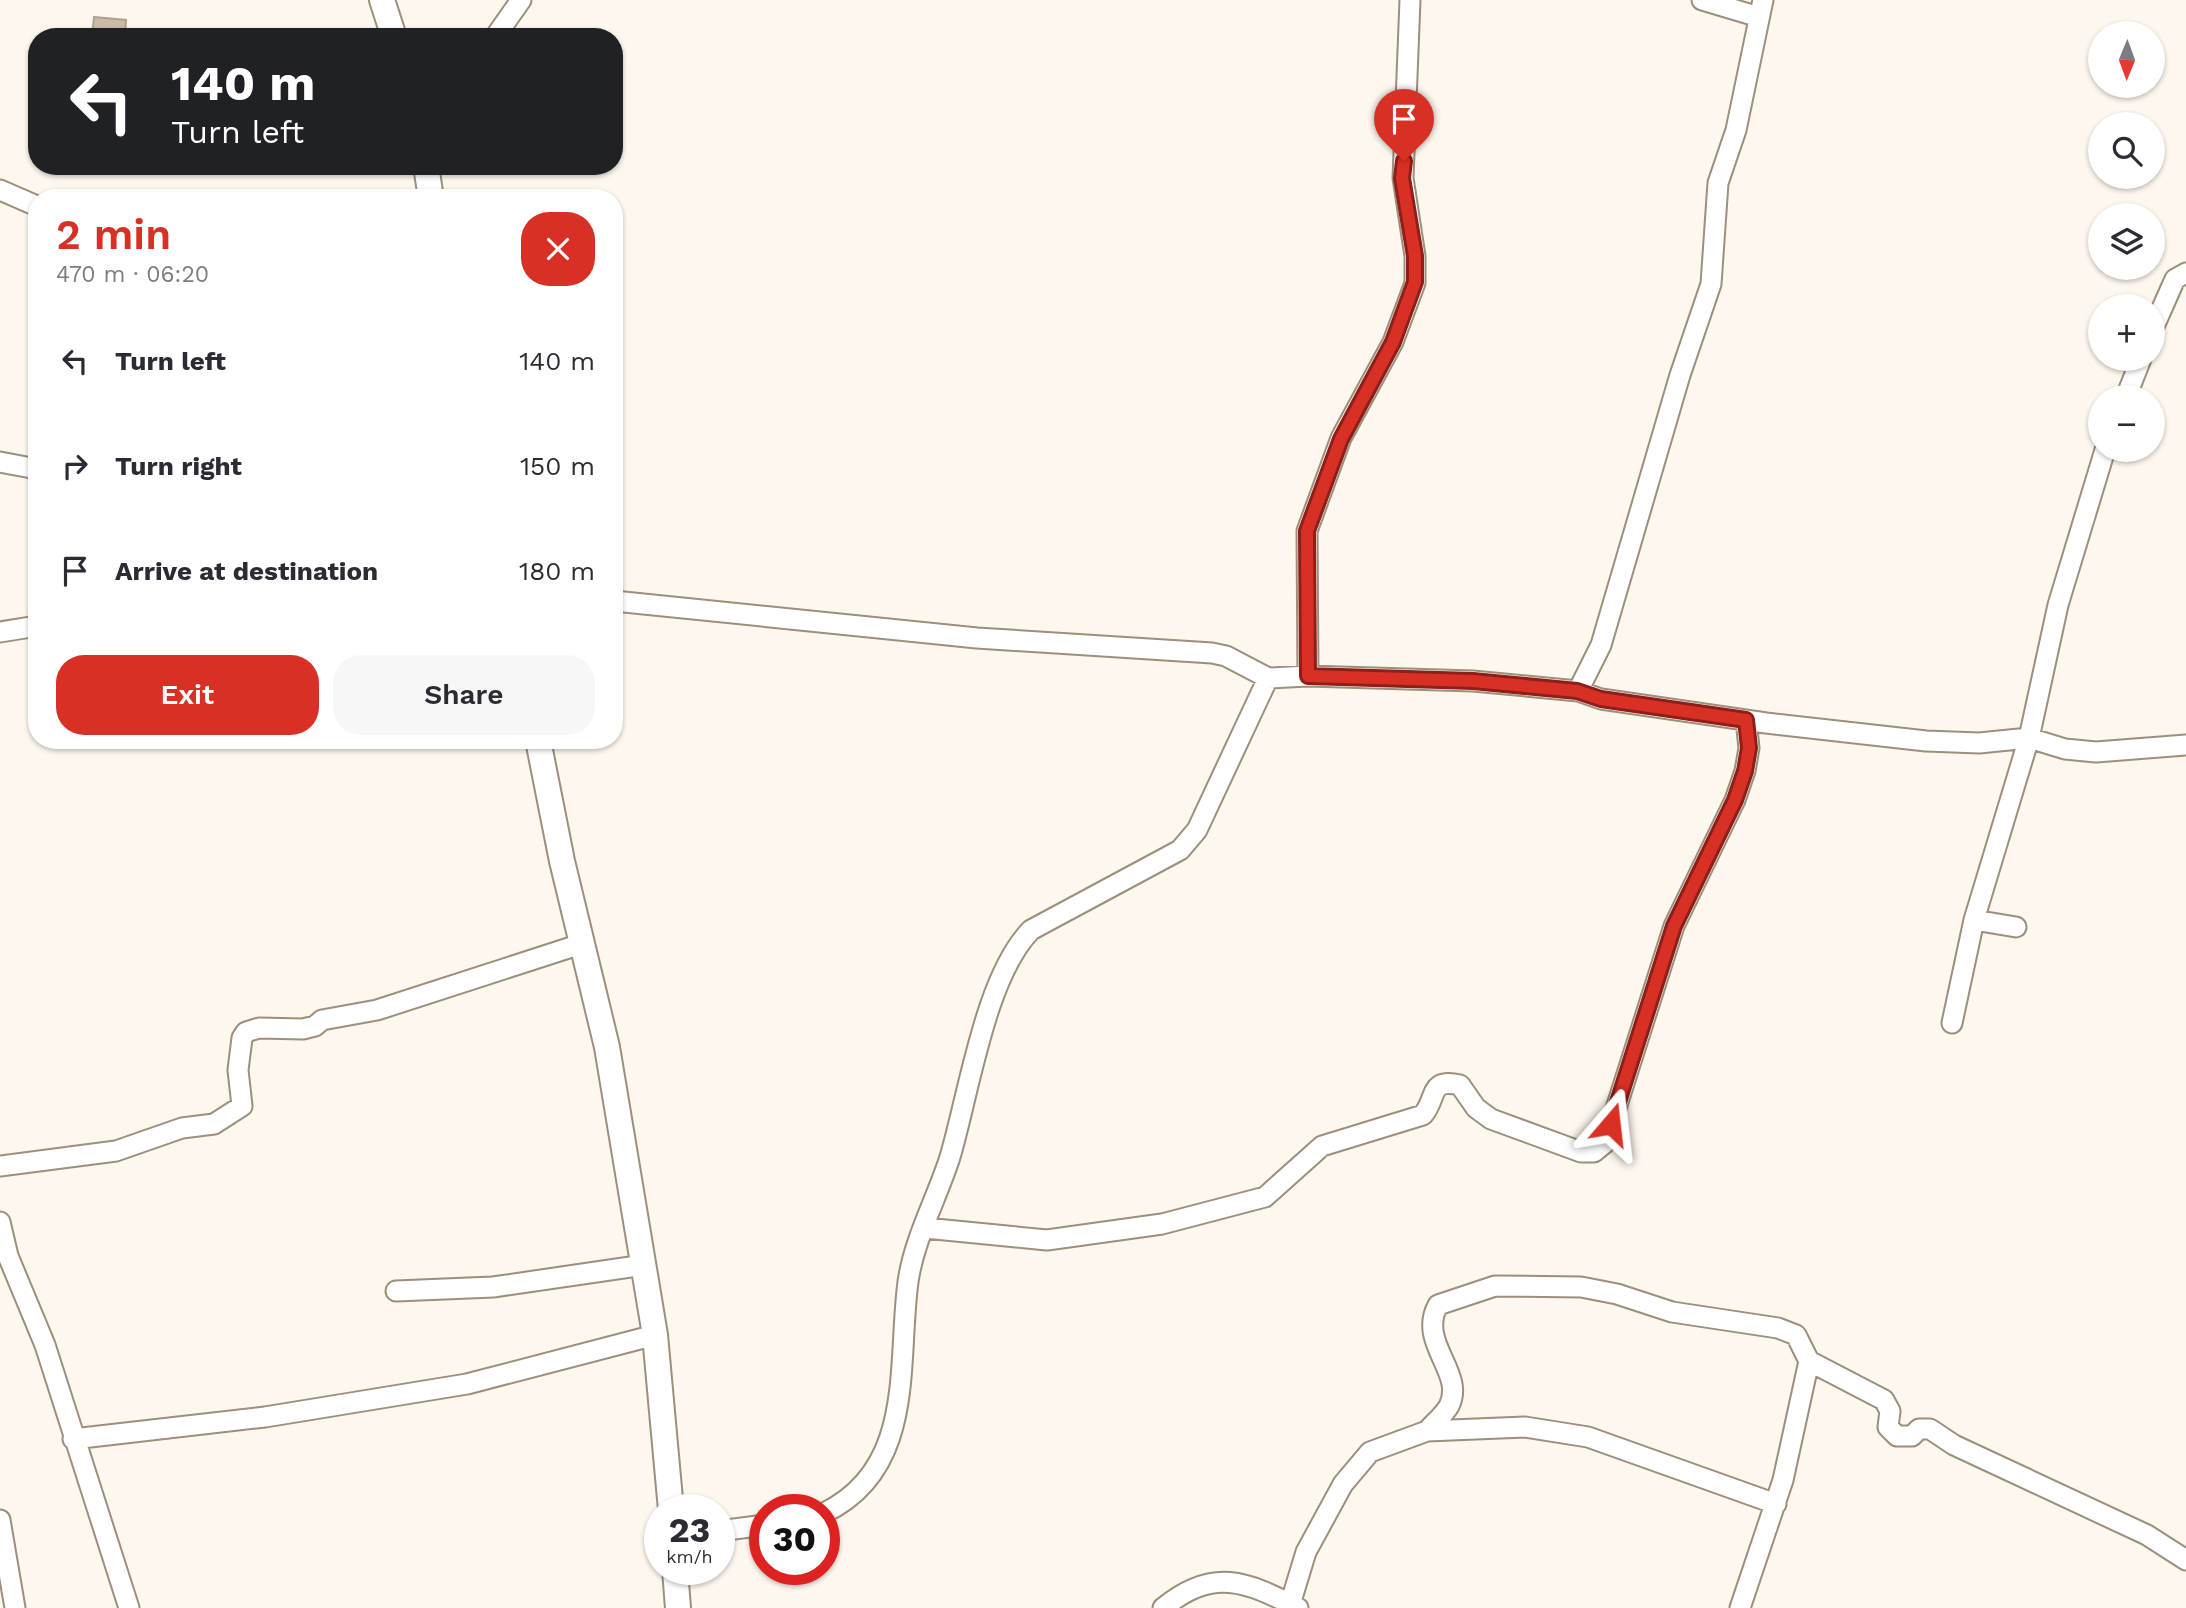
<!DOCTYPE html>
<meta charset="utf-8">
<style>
:root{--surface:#fff;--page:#f7f7f7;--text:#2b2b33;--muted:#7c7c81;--accent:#d93025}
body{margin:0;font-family:"Work Sans",sans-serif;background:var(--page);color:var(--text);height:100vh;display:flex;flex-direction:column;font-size:26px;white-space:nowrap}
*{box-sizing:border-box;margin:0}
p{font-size:23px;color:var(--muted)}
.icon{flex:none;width:38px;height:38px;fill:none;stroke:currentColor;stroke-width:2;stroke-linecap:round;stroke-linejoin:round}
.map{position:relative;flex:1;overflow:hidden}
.details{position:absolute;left:28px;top:189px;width:595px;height:560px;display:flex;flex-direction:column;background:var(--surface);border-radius:28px;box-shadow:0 2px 5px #0004}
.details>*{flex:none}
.banner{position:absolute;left:28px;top:28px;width:595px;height:147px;border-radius:28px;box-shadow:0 2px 5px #0004;background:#202124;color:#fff;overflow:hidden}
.needle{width:46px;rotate:181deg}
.fabs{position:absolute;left:2088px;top:21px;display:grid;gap:14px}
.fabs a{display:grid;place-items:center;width:77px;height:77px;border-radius:50%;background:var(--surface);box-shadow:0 2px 5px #0004;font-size:35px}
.speed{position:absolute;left:644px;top:1494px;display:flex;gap:14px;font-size:35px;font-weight:700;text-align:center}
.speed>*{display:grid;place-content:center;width:91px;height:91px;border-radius:50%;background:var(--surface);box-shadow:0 2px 5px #0004;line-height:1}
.speed small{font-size:18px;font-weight:400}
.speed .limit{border:10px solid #d22;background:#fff;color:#111}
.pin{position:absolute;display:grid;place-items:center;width:60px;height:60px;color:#fff;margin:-72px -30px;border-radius:50% 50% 50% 0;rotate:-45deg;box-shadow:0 0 7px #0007}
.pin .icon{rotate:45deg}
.me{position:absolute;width:77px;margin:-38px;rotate:17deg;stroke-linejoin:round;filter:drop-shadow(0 0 5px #0008)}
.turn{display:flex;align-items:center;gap:24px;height:147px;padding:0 28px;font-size:32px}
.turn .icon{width:91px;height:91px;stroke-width:2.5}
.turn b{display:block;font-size:49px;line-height:60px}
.round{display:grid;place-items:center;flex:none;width:74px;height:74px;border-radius:28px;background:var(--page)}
.headline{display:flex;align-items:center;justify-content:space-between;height:119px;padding:0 28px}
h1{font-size:42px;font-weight:600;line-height:52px;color:var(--accent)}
.cta{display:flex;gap:14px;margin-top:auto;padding:14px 28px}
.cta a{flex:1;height:80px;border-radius:28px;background:var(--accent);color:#fff;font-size:28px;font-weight:600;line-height:80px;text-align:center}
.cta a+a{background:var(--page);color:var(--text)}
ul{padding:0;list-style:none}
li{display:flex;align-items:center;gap:21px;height:105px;padding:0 28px}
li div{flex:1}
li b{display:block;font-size:26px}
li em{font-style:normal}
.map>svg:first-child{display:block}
.building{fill:#cabca8;stroke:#aea18d;stroke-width:2}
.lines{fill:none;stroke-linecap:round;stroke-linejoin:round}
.minor-casing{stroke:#9c8f7b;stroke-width:23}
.tertiary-casing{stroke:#9c8f7b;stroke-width:28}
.minor{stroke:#fff;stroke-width:19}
.tertiary{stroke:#fff;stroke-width:24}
.route-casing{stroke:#8d1f18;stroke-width:18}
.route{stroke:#d93025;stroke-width:12}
</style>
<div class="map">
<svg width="2186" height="1608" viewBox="0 0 2186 1608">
<rect width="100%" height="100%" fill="#fdf7ee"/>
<!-- building -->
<path class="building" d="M94,17l32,3 -1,17h-33z"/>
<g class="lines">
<defs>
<path id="minor" d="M1702,0l57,17
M495,37l26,-37
M0,190l37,16
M2152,331l23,-52 11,-6
M2126,397l15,-38
M0,462l37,7
M614,601l363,37 235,15 14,3 42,22 40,-2 165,5 105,10 23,8 165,24 160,18 53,2 50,-5 36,11 31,3 90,-7
M0,632l37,-6
M1308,676l-1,-145 34,-93 52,-96 22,-59v-27l-12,-78 7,-178
M1578,691l23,-46 79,-270 31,-91 7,-101 18,-53 27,-130
M1974,920l42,7
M1952,1023l22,-103 55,-182 29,-133 47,-155
M0,1166l116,-15 66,-23 32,-4 28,-18 -4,-36 4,-32 4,-6 13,-4 44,1 12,-3 7,-6 55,-10 204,-66
M0,1222l8,34 37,89 84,263
M925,1228l122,12 115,-16 103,-27 57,-51 101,-31c15,-18 5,-37 37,-30l16,23 15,11 90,33h13l11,-9 69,-217 61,-126 10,-29 4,-23 -3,-28
M396,1291l97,-4 151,-22
M1809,1361l75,39 6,11 -2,16 9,9h15l7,-7h11l24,16 193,90 39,25
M1427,1431c7,-8 17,-16 22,-25 17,-33 -32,-63 -11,-101l57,-19 86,1 36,7 55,18 106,16 18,7 13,26 -26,119 -43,128
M73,1439l192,-22 202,-33 188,-49
M824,1513c92,-44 73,-149 84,-231 6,-43 29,-84 42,-125 19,-64 35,-180 81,-227l149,-80 17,-20 71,-152
M0,1520l15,88
M719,1531l46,-6
M1163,1608c50,-41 83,-27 135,0
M1289,1608l17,-56 37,-68 27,-32 57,-21 98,-4 63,10 188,67"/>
<path id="tertiary" d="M382,0l12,37
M426,166l5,32
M538,740l24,121 45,186 48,288 16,175
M675,1570l3,38"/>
</defs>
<!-- minor casing -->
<use href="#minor" class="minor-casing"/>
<!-- tertiary casing -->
<use href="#tertiary" class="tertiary-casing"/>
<!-- minor -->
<use href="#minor" class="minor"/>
<!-- tertiary -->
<use href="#tertiary" class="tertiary"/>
</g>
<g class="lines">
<defs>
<path id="route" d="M1404,161l-2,17 13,78v26l-22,60 -52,97 -34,92 1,145 165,5 104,10 24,8 145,21 3,28 -4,23 -10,29 -61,126 -63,198"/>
</defs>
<!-- route casing -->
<use href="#route" class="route-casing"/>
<!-- route -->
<use href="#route" class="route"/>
</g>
</svg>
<div class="fabs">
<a><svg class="needle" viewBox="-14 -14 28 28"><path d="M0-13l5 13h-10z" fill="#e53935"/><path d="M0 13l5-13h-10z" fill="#7c7c81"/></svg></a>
<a><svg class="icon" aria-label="search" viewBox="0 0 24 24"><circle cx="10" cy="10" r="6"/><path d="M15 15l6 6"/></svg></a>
<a><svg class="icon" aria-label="layers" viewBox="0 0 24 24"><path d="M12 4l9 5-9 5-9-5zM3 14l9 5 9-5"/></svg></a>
<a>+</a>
<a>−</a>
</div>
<div class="speed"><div>23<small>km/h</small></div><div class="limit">30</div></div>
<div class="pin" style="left:1404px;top:161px;background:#d93025"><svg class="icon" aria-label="arrive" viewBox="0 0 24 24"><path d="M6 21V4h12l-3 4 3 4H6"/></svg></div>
<svg class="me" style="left:1611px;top:1124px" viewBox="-20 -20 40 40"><path d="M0-17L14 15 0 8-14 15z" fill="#d93025" stroke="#fff" stroke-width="4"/></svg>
<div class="banner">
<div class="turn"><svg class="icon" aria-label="left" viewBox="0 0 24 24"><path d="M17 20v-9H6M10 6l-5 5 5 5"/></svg><div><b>140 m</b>Turn left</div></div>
</div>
<section class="details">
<div class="headline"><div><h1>2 min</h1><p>470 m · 06:20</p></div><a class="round" style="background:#d93025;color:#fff"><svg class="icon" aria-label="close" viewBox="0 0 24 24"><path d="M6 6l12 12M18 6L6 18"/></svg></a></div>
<ul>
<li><svg class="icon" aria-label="left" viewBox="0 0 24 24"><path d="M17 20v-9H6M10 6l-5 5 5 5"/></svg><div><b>Turn left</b></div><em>140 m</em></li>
<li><svg class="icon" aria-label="right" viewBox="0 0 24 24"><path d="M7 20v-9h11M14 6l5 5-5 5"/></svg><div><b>Turn right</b></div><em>150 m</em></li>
<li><svg class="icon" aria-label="arrive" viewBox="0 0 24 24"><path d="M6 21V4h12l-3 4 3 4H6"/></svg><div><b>Arrive at destination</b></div><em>180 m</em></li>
</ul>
<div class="cta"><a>Exit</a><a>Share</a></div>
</section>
</div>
